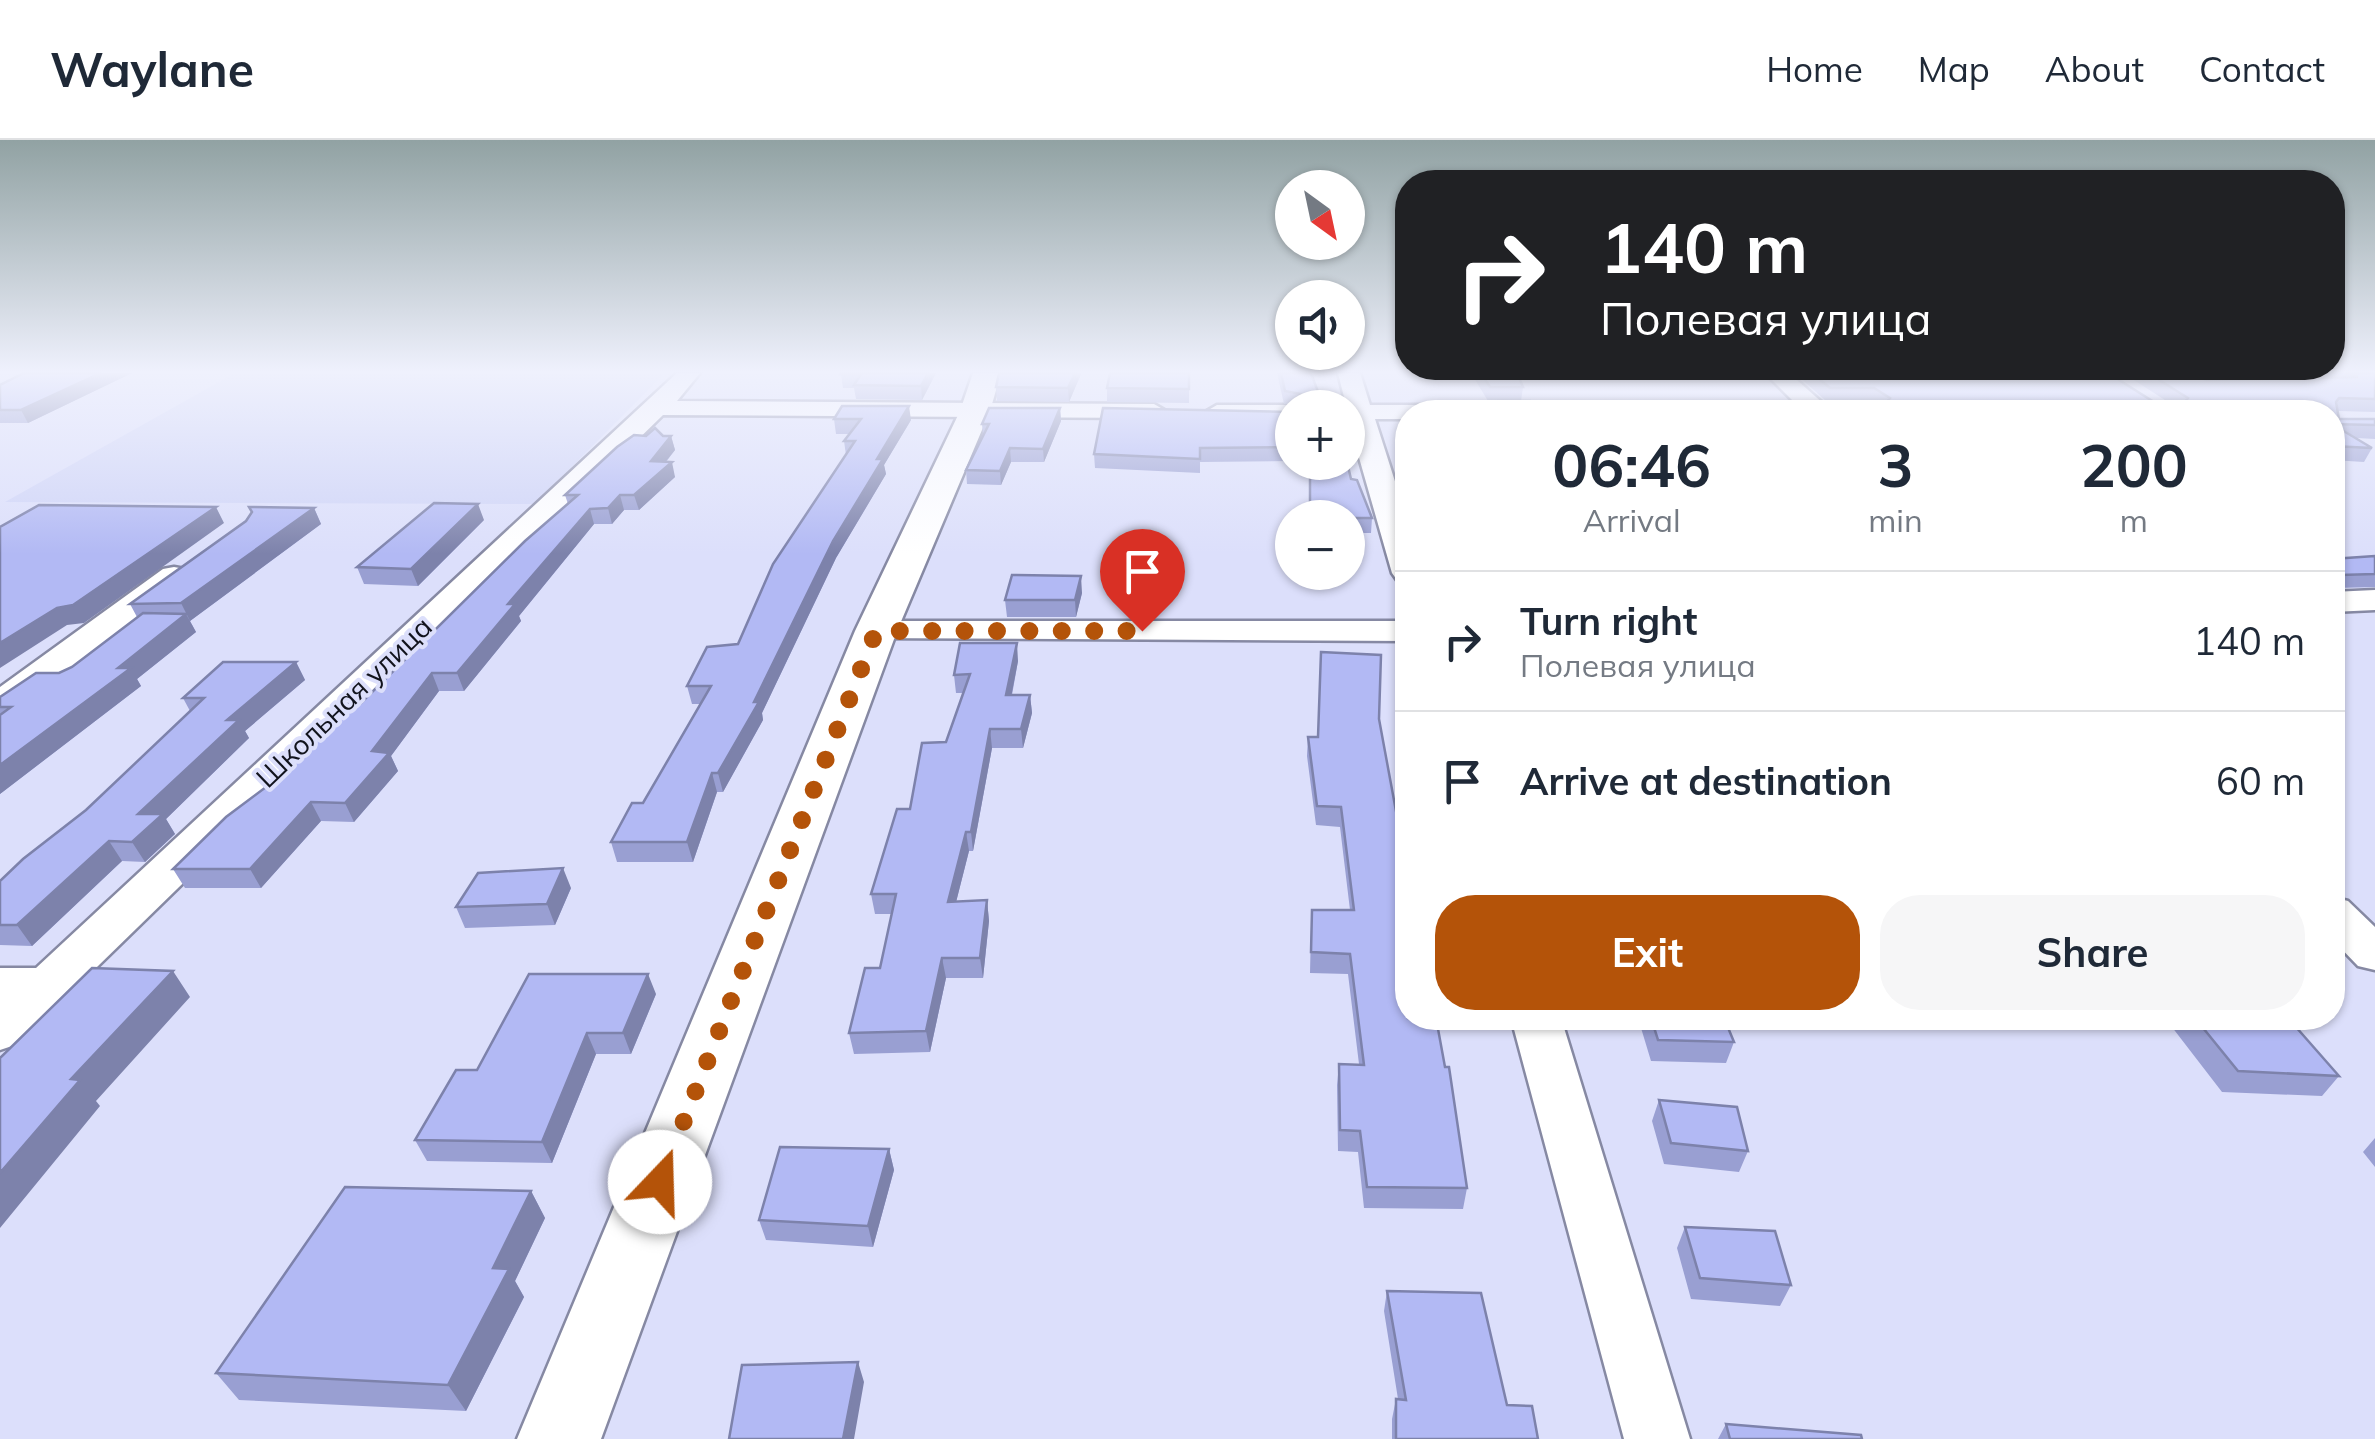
<!DOCTYPE html>
<meta charset="utf-8">
<style>
:root{--surface:#fff;--page:#f6f6f7;--text:#1f2937;--muted:#747a83;--line:#e0e1e3;--accent:#b45309}
body{margin:0;font-family:Mulish,sans-serif;background:var(--page);color:var(--text);height:100vh;display:flex;flex-direction:column;font-size:38px;white-space:nowrap}
*{box-sizing:border-box;margin:0}
p{font-size:32px;color:var(--muted)}
.icon{flex:none;width:55px;height:55px;fill:none;stroke:currentColor;stroke-width:2;stroke-linecap:round;stroke-linejoin:round}
.map{position:relative;flex:1;overflow:hidden}
.side{position:absolute;left:1395px;top:260px;width:950px;height:630px;display:flex;flex-direction:column;background:var(--surface);border-radius:40px;box-shadow:0 2px 8px #0004}
.side>*{flex:none}
.top-card{position:absolute;left:1395px;top:30px;width:950px;height:210px;border-radius:40px;box-shadow:0 2px 8px #0004;background:#202124;color:#fff;overflow:hidden}
.needle{width:65px;rotate:147deg}
.buttons{position:absolute;left:1275px;top:30px;display:grid;gap:20px}
.buttons a{display:grid;place-items:center;width:90px;height:90px;border-radius:50%;background:var(--surface);box-shadow:0 2px 8px #0004;font-size:50px}
.pin{position:absolute;display:grid;place-items:center;width:85px;height:85px;color:#fff;margin:-102px -42px;border-radius:50% 50% 50% 0;rotate:-45deg;box-shadow:0 0 10px #0007}
.pin .icon{rotate:45deg}
.me{position:absolute;width:110px;margin:-55px;rotate:21deg;stroke-linejoin:round;filter:drop-shadow(0 0 8px #0008)}
.turn{display:flex;align-items:center;gap:35px;height:210px;padding:0 40px;font-size:45px}
.turn .icon{width:130px;height:130px;stroke-width:2.5}
.turn b{display:block;font-size:70px;line-height:85px}
.eta{display:flex;justify-content:space-evenly;align-items:center;height:170px;text-align:center}
.eta b{font-size:60px;font-weight:700;line-height:70px}
.button{display:flex;gap:20px;margin-top:auto;padding:20px 40px}
.button a{flex:1;height:115px;border-radius:40px;background:var(--accent);color:#fff;font-size:40px;font-weight:700;line-height:115px;text-align:center}
.button a+a{background:var(--page);color:var(--text)}
ul{padding:0;list-style:none}
li{display:flex;align-items:center;gap:30px;height:140px;padding:0 40px;border-top:2px solid var(--line)}
li div{flex:1}
li b{display:block;font-size:38px}
li em{font-style:normal}
header{display:flex;align-items:center;gap:60px;box-sizing:border-box;height:140px;padding:0 50px;background:var(--surface);border-bottom:2px solid var(--line)}
header strong{font-size:48px}
nav{display:flex;gap:55px;margin-inline-start:auto;font-size:35px}
.map>svg:first-child{display:block}
.built{fill:#cfd4f7}
.lines{fill:none;stroke-linecap:round;stroke-linejoin:round}
.minor-casing{stroke:#8689a3;stroke-width:5}
.tertiary-casing{stroke:#8689a3;stroke-width:5}
.minor{fill:#fff;fill-rule:evenodd}
.tertiary{fill:#fff;fill-rule:evenodd}
.wall{fill:#999fd2}
.shaded-wall{fill:#7d82ab}
.building{fill:#b2b9f4;stroke:#7d82ab;stroke-width:2.5}
.route{stroke:#b45309;stroke-width:18;stroke-dasharray:0 32.4}
.labels{text-anchor:middle;stroke-width:8;stroke-linejoin:round;paint-order:stroke}
.street-label{font-size:28px;fill:#11131c;stroke:#dcdffb}
</style>
<header>
<strong>Waylane</strong>
<nav><a>Home</a><a>Map</a><a>About</a><a>Contact</a></nav>
</header>
<div class="map">
<svg width="2375" height="1299" viewBox="0 0 2375 1299">
<rect width="100%" height="100%" fill="#dcdffb"/>
<!-- built -->
<path class="built" d="M235,233h430l-130,131 -530,-2z"/>
<g class="lines">
<defs>
<path id="minor" d="M677,233h23l-23,28 477,3 12,7 -12,7 -491,-3 -645,629 -18,6v-82h36z
M1338,233h22l10,32h427l-32,-32h24l36,32h45l12,7h-474v7h-33l33,103v60l-11,-2 -5,-7 -44,-154v-11h-9l7,-3z
M1217,265h75l9,3h-9v11l-84,-2 -3,-5z
M174,427l11,2 5,7 -5,7 -172,129 -13,3v-28l163,-118z
M2375,450v20l-43,2v-20z
M876,481h532v20l-544,-3 -5,-7 5,-7z
M2332,757l16,4 27,26v43l-17,-4 -26,-27z
M1511,878h50l129,421h-66z"/>
<path id="tertiary" d="M973,233h28l-11,38 -93,220 -296,808h-84l338,-808 105,-220z"/>
</defs>
<!-- minor casing -->
<use href="#minor" class="minor-casing"/>
<!-- tertiary casing -->
<use href="#tertiary" class="tertiary-casing"/>
<!-- minor -->
<use href="#minor" class="minor"/>
<!-- tertiary -->
<use href="#tertiary" class="tertiary"/>
</g>
<!-- wall -->
<path class="wall" d="M24,233h108l-104,50h-28v-38z
M936,233l-14,27 -66,-1 -2,-11h-11l-2,-14z
M999,233h82v1l-12,28 -72,-1 -1,-14z
M1189,233v30l-82,-1v-14z
M1277,233h34l13,35 -40,-4z
M1471,233h46l6,14 -2,14h-33z
M1795,233h313l46,29h14l-45,-29h67l16,7 116,-2 -13,-5h66v39l-37,-1 1,8h36v20l-18,-1 15,10 -8,14 -32,-2v-48h-494l3,-9h31l-46,-2z
M1499,261l36,11h-38z
M1060,268l1,13 -17,41h-33l-10,23 -34,-1 -1,-14 17,-34 -1,-12z
M1292,270v51l-92,1v11l-105,-5 -1,-14 196,-42z
M834,279l77,1 -27,45 2,9 -50,84 -74,155 1,7 -40,72h-6l-24,70h-76l-6,-20 32,-39 57,-99h-8l-5,-18 51,-42 108,-189 -2,-14 5,-7h-13z
M663,296h8l4,14 -9,12 9,15 -36,33h-15l-12,14h-18l-75,92 2,5 -57,70h-25l-48,65 7,15 -44,51 -33,-1 -60,67h-76l-12,-19 105,-91 83,-75 207,-199 -3,-9z
M1309,322h38l4,17 21,39 -1,15h-23v-15h-39z
M314,368l7,16 -131,97 6,11 -59,47 4,7 -141,108v-97l72,-30 65,-50 -7,-13z
M484,380l-66,66 -54,-2 -7,-17z
M2375,416v31l-40,1 -3,4v-33z
M1082,453l-6,24h-69l-2,-17z
M1018,521l-6,34h18l2,18 -9,35h-31l-19,103h-4l-13,51 31,-2 2,21 -6,57h-37l-16,74 -76,2 -5,-21 31,-65 12,-54h-17l-4,-20 39,-85 36,-67 17,-49h-7l-2,-18z
M296,522l9,18 -60,51 4,7 -83,81 9,15 -30,28 -23,-1 -90,85 -32,-1v-64l86,-71 104,-99 -7,-13z
M1379,579l29,299 59,170 -4,21 -99,-1 -6,-56 -20,-1 -1,-66 2,-21h20l-11,-90 -38,-1 1,-43 1,-20h38l-10,-83 -24,-2 -9,-69 1,-19h9z
M571,748l-16,37 -90,3 -9,-21z
M656,854l-25,60h-35l-44,109 -125,-2 -12,-21 62,-70z
M1638,878h86l10,24 -8,21 -75,-2z
M2165,878h123l51,58 -17,20 -100,-4z
M1659,960l89,51 -9,21 -75,-8 -12,-43z
M2375,998v29l-12,-15z
M889,1009l5,21 -21,77 -107,-7 -7,-20z
M531,1051l14,27 -30,63 9,16 -58,114 -227,-11 -23,-27z
M1685,1087l106,58 -11,21 -89,-7 -14,-51z
M1387,1151l120,114 31,34h-146v-20l4,-20h2l-14,-88z
M1726,1284l136,15h-144z"/>
<!-- shaded-wall -->
<path class="shaded-wall" d="M101,233h31l-104,50 -7,-13z
M928,233h8l-14,27 -1,-14z
M1075,233l6,1 -12,28 -1,-14z
M909,266l2,14 -27,45 2,9 -50,84 -74,155 1,7 -40,72 -5,-19 115,-232 44,-82z
M1060,268l1,13 -17,41 -1,-13z
M671,296l4,14 -21,26 -3,-15z
M1010,308l1,14 -10,23 -1,-14z
M672,322l3,15 -36,33 -5,-15z
M620,355l4,15 -12,14 -4,-16z
M478,364l6,16 -66,66 -7,-17z
M216,367l8,16 -140,100 -17,2 -67,43v-25z
M314,368l7,16 -131,97 -9,-18z
M590,369l4,15 -75,92 2,5 -57,70 -7,-18 51,-69z
M1081,436l1,17 -6,24 -1,-17z
M186,474l10,18 -59,47 4,7 -141,108v-29z
M1017,503l1,18 -10,52 -2,-18z
M296,522l9,18 -60,51 4,7 -83,81 9,15 -30,28 -13,-20 6,-28 89,-94z
M432,533l7,18 -48,65 7,15 -44,51 -9,-19 27,-52z
M1030,555l2,18 -9,35 -2,-19z
M990,589l2,19 -19,103 -2,-19z
M712,633l5,19 -24,70 -6,-20z
M311,662l10,19 -60,67 -11,-19z
M966,692l3,19 -18,71 -3,-20z
M109,701l13,20 -90,85 -15,-21z
M563,728l8,20 -16,37 -8,-21z
M987,760l2,21 -6,57 -3,-20z
M942,818l4,20 -16,74 -4,-21z
M173,831l17,26 -94,104 4,5 -100,122v-55l71,-94z
M648,834l8,20 -25,60 -8,-21z
M587,893l9,21 -44,109 -10,-21z
M889,1009l5,21 -21,77 -5,-21z
M531,1051l14,27 -30,63 9,16 -58,114 -18,-26 45,-117z
M858,1222l6,20 -10,57h-11z"/>
<!-- building -->
<path class="building" d="M24,233h77l-80,37h-21v-25z
M842,233h86l-7,13 -67,-1 7,-11h-20z
M999,233h76l-7,15 -72,-1z
M1110,233h79v16l-82,-1z
M1281,233h30l13,35h-29l1,-9 10,-4 -21,-4z
M1481,233h36l6,14h-33z
M1812,233h296l46,29 30,1 4,-5 -40,-25h42l16,7 152,-3 -12,-4h29v26l-36,-1 -3,4 3,17h36v6l-43,-1v-12h-479l-12,-9h45l4,-5 -16,-10h-44z
M1499,261h31l5,11h-30z
M842,266h67l-32,53h6l-50,82 -79,161h5l-41,71h-6l-25,69h-76l21,-39h11l68,-117h-24l20,-39 31,-3 35,-80 82,-123h-11l17,-22h-27z
M989,268h71l-17,41 -33,-1 -10,23 -34,-1 23,-46h-7z
M1103,268l187,4 2,-2v37l-92,1v11l-106,-5z
M2332,284l40,24 -40,-2z
M655,288l8,8h8l-20,25 21,1 -38,33h-14l-12,13 -18,1 -82,95h7l-58,69h-25l-60,78 17,2 -44,50 -34,-1 -61,67h-77l53,-52 52,-39 68,-74 15,-1 164,-162 53,-46h-13l52,-48 17,-12 12,1z
M1310,322h37l4,17 6,1 15,38h-62z
M434,363l44,1 -67,65 -54,-2z
M39,365l177,2 -143,98 -16,3 -57,35v-116z
M249,367l65,1 -133,95 -51,1 116,-83 6,-9z
M2375,416v18l-35,1 -4,10 -4,1v-27z
M1012,435l69,1 -6,24h-70z
M143,473l43,1 -68,54h13l-131,97v-50l11,-8h-11v-10l36,-24h23l13,-6z
M960,503h57l-11,52h24l-9,34h-31l-19,103h-5l-18,70 39,-2 -7,58h-38l-16,73 -77,2 16,-65h15l16,-74h-25l26,-85h13l12,-66 24,-1 24,-68 -16,1z
M1321,512l60,3 -2,64 29,157v142h28l9,49h4l18,121 -100,-1 -7,-56 -20,-1 -1,-66 25,1 -14,-111 -39,-2 1,-42h42l-13,-103 -24,-1 -9,-69h10z
M223,522h73l-69,58h12l-101,94h25l-31,28 -23,-1 -92,84h-17v-44l23,-22 63,-49 118,-112h-21z
M563,728l-16,36 -91,3 22,-34z
M92,828l81,3 -102,108 9,1 -80,93v-115z
M529,834h119l-25,59h-36l-45,109 -127,-2 41,-70h21z
M1651,878h73l10,24 -76,-2z
M2195,878h93l51,58 -101,-5z
M1659,960l78,7 11,44 -77,-8z
M780,1007l109,2 -21,77 -109,-6z
M345,1047l186,4 -38,77 16,1 -61,116 -232,-12z
M1685,1087l90,4 16,54 -91,-7z
M1387,1151l94,2 26,112 25,1 6,33h-142v-40l10,1z
M858,1222l-15,77h-114l13,-74z
M1726,1284l135,11 1,4h-132z"/>
<!-- sky -->
<linearGradient id="sky" x2="0" y2="1"><stop stop-color="#91a2a3"/><stop offset="0.56" stop-color="#eff1fd"/><stop offset="1" stop-color="#eff1fd" stop-opacity="0"/></linearGradient>
<rect width="2375" height="414" fill="url(#sky)"/>
<g class="lines">
<!-- route -->
<path class="route" d="M660,1042l216,-551h266"/>
</g>
<g class="labels">
<!-- street labels -->
<g class="street-label">
<text transform="translate(344 562) rotate(-44)" y="10">Школьная улица</text>
</g>
</g>
</svg>
<div class="buttons">
<a><svg class="needle" viewBox="-14 -14 28 28"><path d="M0-13l5 13h-10z" fill="#e53935"/><path d="M0 13l5-13h-10z" fill="#747a83"/></svg></a>
<a><svg class="icon" aria-label="sound" viewBox="0 0 24 24"><path d="M4 9h4l5-4v14l-5-4H4zM17 9q2 3 0 6"/></svg></a>
<a>+</a>
<a>−</a>
</div>
<div class="pin" style="left:1142px;top:491px;background:#d93025"><svg class="icon" aria-label="arrive" viewBox="0 0 24 24"><path d="M6 21V4h12l-3 4 3 4H6"/></svg></div>
<svg class="me" style="left:660px;top:1042px" viewBox="-20 -20 40 40"><circle r="19" fill="#fff"/><path d="M0-13L10 11 0 6-10 11z" fill="#b45309"/></svg>
<div class="top-card">
<div class="turn"><svg class="icon" aria-label="right" viewBox="0 0 24 24"><path d="M7 20v-9h11M14 6l5 5-5 5"/></svg><div><b>140 m</b>Полевая улица</div></div>
</div>
<section class="side">
<div class="eta">
<div><b>06:46</b><p>Arrival</p></div>
<div><b>3</b><p>min</p></div>
<div><b>200</b><p>m</p></div>
</div>
<ul>
<li><svg class="icon" aria-label="right" viewBox="0 0 24 24"><path d="M7 20v-9h11M14 6l5 5-5 5"/></svg><div><b>Turn right</b><p>Полевая улица</p></div><em>140 m</em></li>
<li><svg class="icon" aria-label="arrive" viewBox="0 0 24 24"><path d="M6 21V4h12l-3 4 3 4H6"/></svg><div><b>Arrive at destination</b></div><em>60 m</em></li>
</ul>
<div class="button"><a>Exit</a><a>Share</a></div>
</section>
</div>
